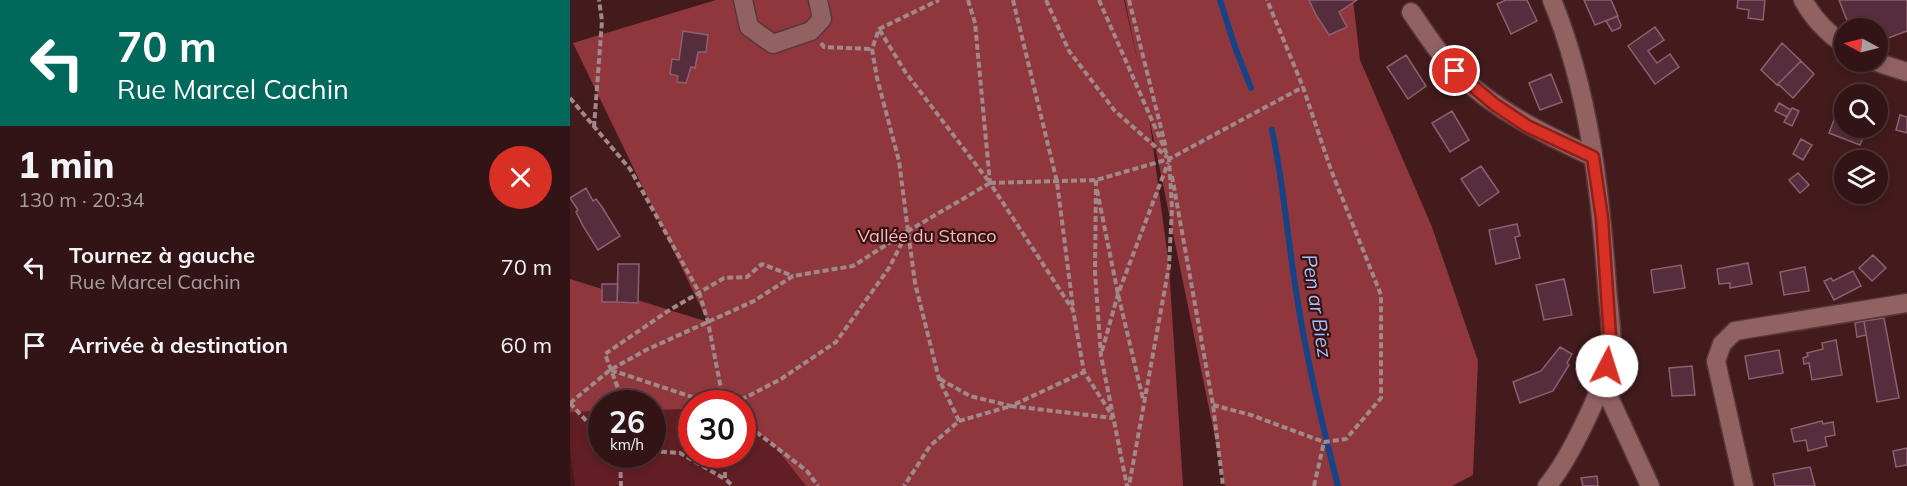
<!DOCTYPE html>
<html lang="fr">
<meta charset="utf-8">
<style>
:root{--surface:#321416;--page:#3d2123;--text:#f1f3f6;--muted:#a89ea1;--line:#4d3335}
body{margin:0;font-family:Mulish,sans-serif;background:var(--page);color:var(--text);height:100vh;display:flex;flex-direction:column;font-size:22px;white-space:nowrap}
*{box-sizing:border-box;margin:0}
p{font-size:20px;color:var(--muted)}
.icon{flex:none;width:33px;height:33px;fill:none;stroke:currentColor;stroke-width:2;stroke-linecap:round;stroke-linejoin:round}
.map{position:relative;flex:1;overflow:hidden}
.side{display:flex;flex-direction:column;background:var(--surface);width:570px}
.side>*{flex:none}
.top-card{background:#00695c;color:#fff;overflow:hidden}
.needle{width:39px;rotate:277deg}
.fabs{position:absolute;left:1264px;top:18px;display:grid;gap:12px}
.fabs a{display:grid;place-items:center;width:54px;height:54px;border-radius:50%;background:var(--surface);box-shadow:0 3px 9px #0003,0 0 0 2px var(--line);font-size:30px}
.speed{position:absolute;left:18px;top:390px;display:flex;gap:12px;font-size:30px;font-weight:700;text-align:center}
.speed>*{display:grid;place-content:center;width:78px;height:78px;border-radius:50%;background:var(--surface);box-shadow:0 3px 9px #0003,0 0 0 2px var(--line);line-height:1}
.speed small{font-size:15px;font-weight:400}
.speed .limit{border:9px solid #d22;background:#fff;color:#111}
.pin{position:absolute;display:grid;place-items:center;width:51px;height:51px;color:#fff;margin:-26px;border:3px solid #fff;border-radius:50%;box-shadow:0 2px 6px #0007}
.me{position:absolute;width:66px;margin:-33px;rotate:5deg;stroke-linejoin:round;filter:drop-shadow(0 0 4px #0008)}
.turn{display:flex;align-items:center;gap:21px;height:126px;padding:0 18px;font-size:27px}
.turn .icon{width:78px;height:78px;stroke-width:2.5}
.turn b{display:block;font-size:42px;line-height:51px}
.round{display:grid;place-items:center;flex:none;width:63px;height:63px;border-radius:32px;background:var(--page)}
.overview{display:flex;align-items:center;justify-content:space-between;height:102px;padding:0 18px}
h1{font-size:36px;font-weight:800;line-height:45px}
ul{padding:0;list-style:none}
li{display:flex;align-items:center;gap:18px;height:78px;padding:0 18px}
li div{flex:1}
li b{display:block;font-size:22px}
li em{font-style:normal}
main{display:flex;flex:1;min-height:0}
.map>svg:first-child{display:block}
.green{fill:#611e25}
.forest{fill:#90373e}
.lines{fill:none;stroke-linecap:round;stroke-linejoin:round}
.stream{stroke:#154385;stroke-width:6}
.building{fill:#562d3c;stroke:#8e606f;stroke-width:1.5}
.minor-casing{stroke:#57373a;stroke-width:21}
.path{stroke:#a18889;stroke-width:4;stroke-dasharray:6 3;stroke-linecap:butt}
.minor{stroke:#926263;stroke-width:18}
.route-casing{stroke:#8d1f18;stroke-width:15}
.route{stroke:#d93025;stroke-width:10}
.labels{text-anchor:middle;stroke-width:4.5;stroke-linejoin:round;paint-order:stroke}
.park-label{font-size:18px;fill:#f3bfbf;stroke:#381114}
.water-label{font-size:20px;font-style:italic;fill:#9ec5fd;stroke:#381114}
</style>
<main>
<section class="side">
<div class="top-card">
<div class="turn"><svg class="icon" aria-label="left" viewBox="0 0 24 24"><path d="M17 20v-9H6M10 6l-5 5 5 5"/></svg><div><b>70 m</b>Rue Marcel Cachin</div></div>
</div>
<div class="overview"><div><h1>1 min</h1><p>130 m · 20:34</p></div><a class="round" style="background:#d93025;color:#fff"><svg class="icon" aria-label="close" viewBox="0 0 24 24"><path d="M6 6l12 12M18 6L6 18"/></svg></a></div>
<ul>
<li><svg class="icon" aria-label="left" viewBox="0 0 24 24"><path d="M17 20v-9H6M10 6l-5 5 5 5"/></svg><div><b>Tournez à gauche</b><p>Rue Marcel Cachin</p></div><em>70 m</em></li>
<li><svg class="icon" aria-label="arrive" viewBox="0 0 24 24"><path d="M6 21V4h12l-3 4 3 4H6"/></svg><div><b>Arrivée à destination</b></div><em>60 m</em></li>
</ul>
</section>
<div class="map">
<svg width="1337" height="486" viewBox="0 0 1337 486">
<rect width="100%" height="100%" fill="#431b1d"/>
<!-- green -->
<path class="green" d="M121,409l1,45h50l1,-33 30,23 33,42h-231l-5,-35v-39l31,-1 1,43h50l1,-44z"/>
<!-- forest -->
<path class="forest" d="M146,0h408l24,109 21,157 14,220h-377l-33,-42 -30,-23 -1,-17h-50l-1,5 -38,1 -1,-6h-50l-1,7 -31,1v-133l138,43 -135,-279z
M555,0h228l7,60 72,167 46,134 -5,114 -21,11h-227z"/>
<g class="lines">
<!-- stream -->
<path class="stream" d="M650,0l15,47 16,41
M702,130c11,51 15,103 23,154 10,69 26,135 43,202"/>
</g>
<!-- building -->
<path class="building" d="M739,0h48l-18,12 8,15 -18,8 -13,-20z
M936,0h21l10,21 -26,13 -14,-30z
M1014,0h27l7,16 -23,9z
M1168,0h27l-2,20 -15,-2 1,-8 -12,-2z
M1269,0h68v31l-29,11v-14h-15l-1,-4 -12,4z
M1047,16l4,9 -1,3 -8,3 -6,-10z
M1085,27l9,13 -16,11 9,12 13,-9 9,13 -24,17 -27,-38z
M113,31l25,4 -2,17h-8l-3,16 -4,-1 -5,16 -9,-1 1,-6 -8,-2 2,-15 7,1z
M1212,43l19,18 -24,24 -16,-15z
M836,55l20,31 -18,13 -21,-32z
M1231,61l13,13 -21,24 -15,-14z
M981,74l11,28 -22,8 -11,-27z
M1209,103l12,7 -4,7 -12,-6z
M1222,108l7,3 -7,15 -8,-4z
M882,111l17,29 -19,12 -18,-29z
M1267,112l8,3v13h22l-7,17 -31,-12z
M1330,115l7,2v16l-11,-3z
M1231,139l11,6 -9,15 -10,-6z
M911,166l18,26 -20,14 -18,-27z
M1228,173l11,12 -9,8 -11,-13z
M16,188l7,13 3,-2 6,8 18,29 -22,14 -15,-24 -7,-14 2,-2 -8,-12z
M947,224l3,12 -5,1 5,21 -24,6 -7,-34z
M1303,255l13,13 -14,13 -13,-13z
M1178,263l4,21 -22,4v-5l-11,1 -2,-15z
M48,264h21l-1,39 -21,-1z
M1111,265l4,23 -31,5 -3,-23z
M1235,267l4,24 -25,4 -4,-23z
M1283,271l8,15 -27,14 -10,-19 7,-3 2,3z
M994,279l8,36 -28,5 -8,-35z
M32,284h16l-1,18h-15z
M1314,318l15,80 -22,4 -13,-81z
M1294,321l2,14 -9,2 -2,-14z
M1266,340l6,35 -30,5 -3,-17 -5,1 -1,-6 5,-2 -1,-3 16,-4 -1,-6z
M990,347l12,7 -5,9 2,2 -16,26 -33,12 -7,-21 28,-11z
M1209,350l4,23 -34,6 -4,-23z
M1122,366l3,29 -23,1 -3,-28z
M1252,421l1,3 10,-2 2,13 -10,2 2,9 -19,5 -2,-11 -12,2 -3,-13z
M1337,448v17l-11,2 -3,-16z
M1240,467l5,19h-40l-2,-12z
M1027,476l1,10h-15l-2,-8z"/>
<g class="lines">
<defs>
<path id="minor" d="M173,0l6,27 24,17 38,-13 11,-12 -4,-19
M1233,0c10,18 25,34 42,45
M841,12c14,20 28,43 45,60 40,39 88,62 137,85
M1306,62l31,10
M1032,382l48,104
M977,486c22,-26 57,-98 63,-131 4,-19 -2,-49 -3,-69 -7,-97 -18,-195 -55,-286
M1174,486l-28,-125 6,-17 13,-13 172,-28"/>
</defs>
<!-- minor casing -->
<use href="#minor" class="minor-casing"/>
<!-- path -->
<path class="path" d="M398,0l7,23 15,160 83,127 11,62 30,46
M443,0l44,182 16,126
M476,0l23,51 46,60 52,46
M529,0l70,159 3,49 -3,58 -40,220
M559,0l37,148
M251,43l3,4 48,2
M0,98l60,71 69,123 9,30 16,82
M24,127l8,-106 -3,-21
M602,176l41,229 10,81
M526,180l-1,92 6,84 26,130
M420,183l106,-3 73,-21 134,-72
M527,190l21,104 25,105
M338,231l-9,-70 -22,-83 -5,-29 7,-20 60,-29
M532,351l16,-57 50,-131
M41,370l102,34
M370,379l30,17 41,10 73,-34
M0,403l40,-33 36,-20 108,-49 39,-25 60,-10 55,-35 7,52 24,96 20,42 -29,25 -26,40
M0,403l32,35
M54,404l-19,-50 63,-43 56,-33 23,-1 15,-13 31,12
M163,404l48,-25 55,-37 53,-74 19,-37 82,-48 -84,-110 -27,-44
M643,405l38,10 73,27 22,-3 35,-41v-103l-50,-125 -28,-83 -36,-87
M172,421l65,50 11,15
M389,421l52,-15 102,12
M82,451l28,2 45,26
M50,454l1,32
M155,454v25l8,7
M744,486l10,-44"/>
<!-- minor -->
<use href="#minor" class="minor"/>
</g>
<g class="lines">
<defs>
<path id="route" d="M885,71l39,33 33,22 66,31 9,61 9,134 -4,14"/>
</defs>
<!-- route casing -->
<use href="#route" class="route-casing"/>
<!-- route -->
<use href="#route" class="route"/>
</g>
<g class="labels">
<!-- park labels -->
<g class="park-label">
<text x="357" y="242">Vallée du Stanco</text>
</g>
<!-- water labels -->
<g class="water-label">
<text transform="translate(747 306) rotate(81)" y="7">Pen ar Biez</text>
</g>
</g>
</svg>
<div class="fabs">
<a><svg class="needle" viewBox="-14 -14 28 28"><path d="M0-13l5 13h-10z" fill="#e53935"/><path d="M0 13l5-13h-10z" fill="#a89ea1"/></svg></a>
<a><svg class="icon" aria-label="search" viewBox="0 0 24 24"><circle cx="10" cy="10" r="6"/><path d="M15 15l6 6"/></svg></a>
<a><svg class="icon" aria-label="layers" viewBox="0 0 24 24"><path d="M12 4l9 5-9 5-9-5zM3 14l9 5 9-5"/></svg></a>
</div>
<div class="speed"><div>26<small>km/h</small></div><div class="limit">30</div></div>
<div class="pin" style="left:885px;top:71px;background:#d93025"><svg class="icon" aria-label="arrive" viewBox="0 0 24 24"><path d="M6 21V4h12l-3 4 3 4H6"/></svg></div>
<svg class="me" style="left:1037px;top:366px" viewBox="-20 -20 40 40"><circle r="19" fill="#fff"/><path d="M0-13L10 11 0 6-10 11z" fill="#d93025"/></svg>
</div>
</main>
